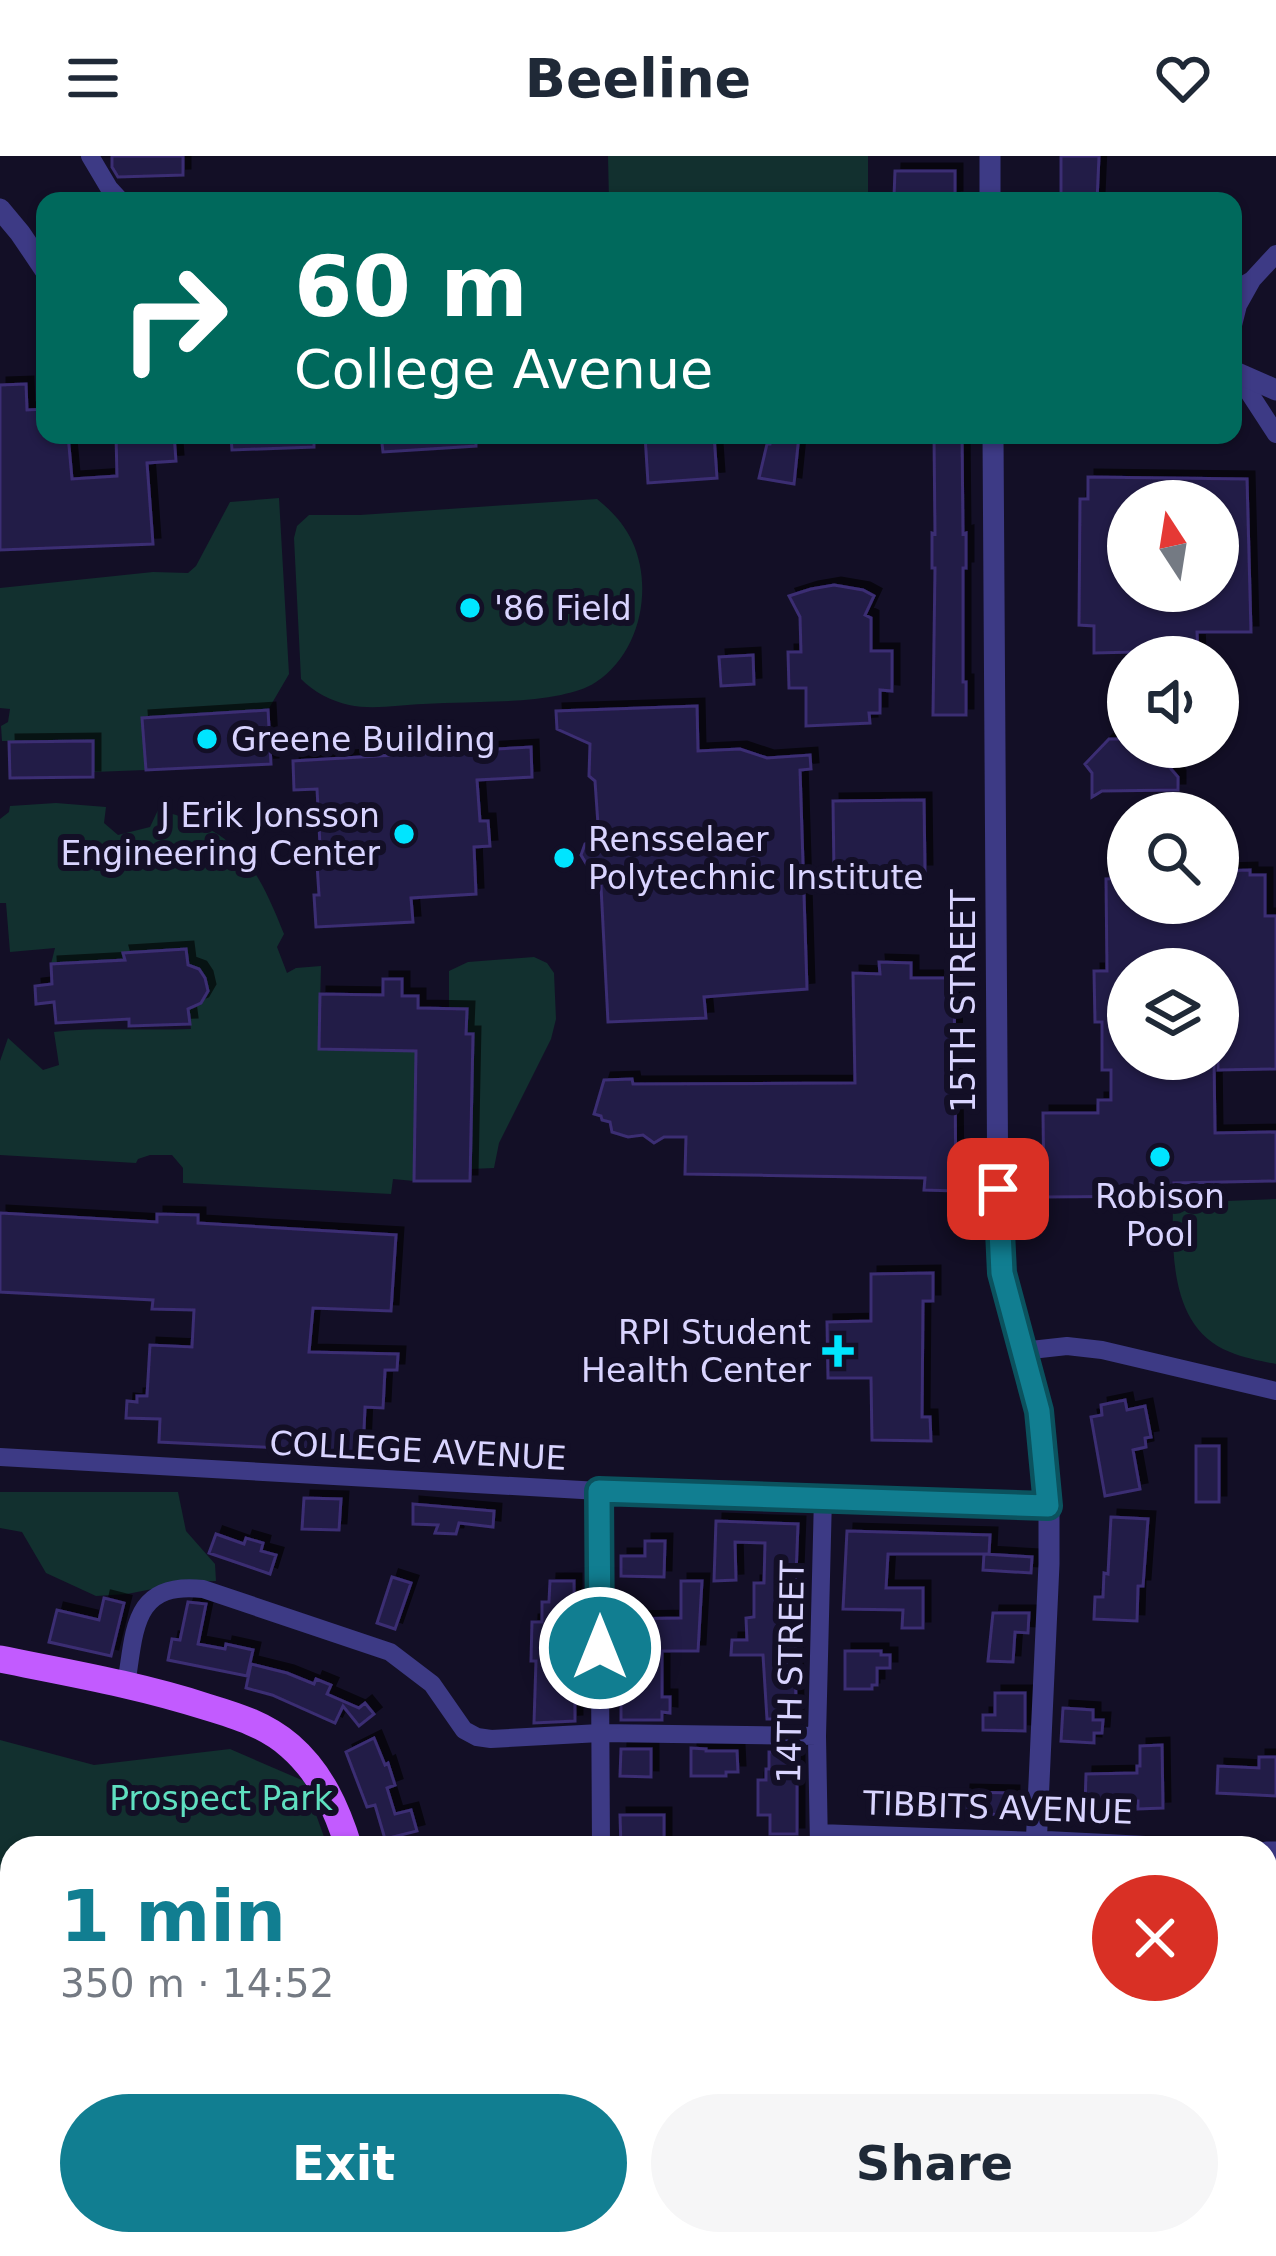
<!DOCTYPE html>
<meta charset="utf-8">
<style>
:root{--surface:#fff;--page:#f6f6f7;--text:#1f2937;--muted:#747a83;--accent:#117e91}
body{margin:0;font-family:"DejaVu Sans",sans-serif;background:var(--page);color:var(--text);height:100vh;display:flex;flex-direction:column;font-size:45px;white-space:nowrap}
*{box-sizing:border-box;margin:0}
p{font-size:39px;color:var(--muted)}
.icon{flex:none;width:66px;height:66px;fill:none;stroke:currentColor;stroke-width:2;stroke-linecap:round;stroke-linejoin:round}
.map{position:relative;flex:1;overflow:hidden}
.side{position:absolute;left:0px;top:1680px;width:1278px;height:420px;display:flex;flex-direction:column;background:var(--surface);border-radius:36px 36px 0 0;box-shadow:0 3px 9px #0004}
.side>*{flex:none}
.hud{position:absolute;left:36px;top:36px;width:1206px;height:252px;border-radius:24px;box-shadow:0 3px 9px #0004;background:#00695c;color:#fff;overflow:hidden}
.needle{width:78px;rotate:348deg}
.buttons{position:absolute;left:1107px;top:324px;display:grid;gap:24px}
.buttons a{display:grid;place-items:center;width:132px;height:132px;border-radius:50%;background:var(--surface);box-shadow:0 3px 9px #0004;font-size:60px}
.pin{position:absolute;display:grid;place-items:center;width:102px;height:102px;color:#fff;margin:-51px;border-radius:24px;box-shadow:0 6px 18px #0006}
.me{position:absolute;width:132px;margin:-66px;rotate:0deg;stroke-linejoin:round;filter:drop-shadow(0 0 9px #0008)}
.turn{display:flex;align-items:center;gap:42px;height:252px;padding:0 60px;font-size:54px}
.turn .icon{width:156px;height:156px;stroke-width:2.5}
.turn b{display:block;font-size:84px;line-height:102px}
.round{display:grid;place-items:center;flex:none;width:126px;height:126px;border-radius:63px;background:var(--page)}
.headline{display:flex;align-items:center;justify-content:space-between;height:204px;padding:0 60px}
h1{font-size:72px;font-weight:600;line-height:90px;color:var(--accent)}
.cta{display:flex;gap:24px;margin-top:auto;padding:24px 60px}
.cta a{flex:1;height:138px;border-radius:72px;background:var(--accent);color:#fff;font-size:48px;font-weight:600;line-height:138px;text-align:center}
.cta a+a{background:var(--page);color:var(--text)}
header{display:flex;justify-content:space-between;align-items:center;height:156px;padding:0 60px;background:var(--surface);font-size:54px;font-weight:600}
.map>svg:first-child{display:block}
.green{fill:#12302f}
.building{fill:#241b47;stroke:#3b2d73;stroke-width:3;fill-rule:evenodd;filter:url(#shadow)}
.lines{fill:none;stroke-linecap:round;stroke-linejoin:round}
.minor{stroke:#3d3a85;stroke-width:18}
.tertiary{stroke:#3d3a85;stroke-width:21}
.primary{stroke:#c25bff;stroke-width:27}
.route-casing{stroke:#0b525e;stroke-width:30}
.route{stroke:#117e91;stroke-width:21}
.poi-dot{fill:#00e5ff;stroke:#130f26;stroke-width:4.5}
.labels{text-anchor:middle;stroke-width:12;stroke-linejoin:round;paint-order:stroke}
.poi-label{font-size:33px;fill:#d9d4ff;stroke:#130f26;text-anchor:start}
.street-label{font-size:33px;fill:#d9d4ff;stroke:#130f26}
.park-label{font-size:33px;fill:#5fe0c0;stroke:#130f26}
</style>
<header><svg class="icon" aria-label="menu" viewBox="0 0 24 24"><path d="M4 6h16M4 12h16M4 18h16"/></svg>Beeline<svg class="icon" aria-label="heart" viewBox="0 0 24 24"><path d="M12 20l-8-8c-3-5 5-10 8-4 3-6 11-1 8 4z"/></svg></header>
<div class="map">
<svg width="1276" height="2100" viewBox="0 0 1276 2100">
<defs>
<filter id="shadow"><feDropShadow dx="7" dy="-7" stdDeviation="0" flood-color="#0009"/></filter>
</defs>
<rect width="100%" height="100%" fill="#130f26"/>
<!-- green -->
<path class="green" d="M608,0h260v45h-259z
M279,342l10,176 -21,36 -125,8 3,52 -53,2 -1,-31h-90l-1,-15 7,-4 2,-13 -10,-1v-120l153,-16 35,1 8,-7 34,-64z
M597,343c15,12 27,25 35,42 22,47 8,112 -36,141 -10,7 -23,10 -35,13 -44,9 -93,6 -138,9 -23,1 -51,6 -74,1 -18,-4 -35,-13 -48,-26l-7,-141 3,-12 12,-11h51z
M56,647l50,4 -2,16 14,12 32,-8 8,-17c77,19 98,53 126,124l-7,13 10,26 9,-5 25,-2 -2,83 97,2 -2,130 -21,-2 -2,15 -208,-11v-15l-11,-13h-22l-12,4 -2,4 -136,-8v-94l8,-23 35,32 16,-5 -5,-33c45,-5 91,-1 137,-3l-3,-20c24,-12 27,-33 0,-44l-2,-16 -62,4 1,7 -74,4 4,-16 -45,4 -4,-49h-6v-84l9,-7 1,-6z
M534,801l13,6 7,10 2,46 -5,20 -52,104 -5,25 -24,1 3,-135h-6v-24l-18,-1v-38l19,-9z
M1276,1043v165c-15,-3 -32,-6 -46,-12 -59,-23 -58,-96 -57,-149z
M0,1336h178l8,39 29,33 1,17 -28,1 -61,12 -31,2 -50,-23 -24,-41 -22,-4z
M0,1584l94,25 136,-16 74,32 24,67h-316v396h454l5,12h-471z"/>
<!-- building -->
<path class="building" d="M112,0h71v19l-65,2 -6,-10z
M1061,0h38l-2,45h-36z
M895,15h60v26h-3v4h-51v-4h-7z
M26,228l1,26 18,-1v26h23l4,44 45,-3 -1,-41h58l2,26 -29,2 6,81 -153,6v-165z
M231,279h83v12l-82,3z
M381,279h95v11l-93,6z
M645,279h69l3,43 -69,5z
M771,279h28l-5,49 -35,-6 8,-34h3z
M934,279h28l1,99 3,-1v35h-3v114h3v33h-33l2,-147h-3v-35l3,1z
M1088,321l159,2 4,153h-54l1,25h-63v-5l-41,1v-27l-15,-1 1,-126h8zM1128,345h90v90h-90z
M834,429l29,5 11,6 -9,19 6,3v33h21v40l-12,-1v23h-11l1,10 -64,3v-38h-17l-1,-36h13l-1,-35 -11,-21 22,-7z
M753,499l1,29 -33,2 -2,-29z
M697,550l1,45 42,-2 27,9 43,-3 1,14 -11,1 7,219 -103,8 2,21 -98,4 -8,-155 -13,-2 -6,-10 4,-11 14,-5 -4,-58 -6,-5 1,-32 -33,-15 -1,-18z
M268,554l3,54 -125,6 -4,-52z
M1109,583h19v8h24l26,30v13l-76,1 -10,6v-24l-7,-9z
M93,585v36l-83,1 -1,-36z
M531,591l1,30 -55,3 3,41h8l2,25 -16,1 2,47 -65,4 2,24 -97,5 -2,-32h5l-2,-31h4l-4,-75 -23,1 -1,-29z
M924,644l1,71 -91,1 -1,-71z
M1250,714v5h15v41h11v153l-58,1v-101h-90v90h86l1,74 61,-1v49l-102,2 1,13 -131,1 -1,-84h55v-13h13v-30h-9v-48h-7l-1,-51h13l-1,-92 22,-1v25h90v-32z
M186,793l2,16 11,4 6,9 3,13 -7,12 -13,6 2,15 -61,2v-7l-73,4 -2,-21 -18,2 -1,-18 17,-2 -1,-20 74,-4 -2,-7z
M879,806l32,1v15h43l2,213 -32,-1 1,-12 -240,-4 1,-37h-22l-10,6 -11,-8 -15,2 -16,-5 -2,-10 -8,-2 -1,-4 -7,-2 10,-34 28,-1 1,5 222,-1 -2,-110 27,1z
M383,823h19v17h16v12l49,1 -1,25h7l-3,147h-56l2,-130 -97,-2 1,-55 63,1z
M0,1057l157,9v-8l41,1v8l198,12 -5,76 -78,-3 -4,44 89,2 -1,16h-12l-2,38 -18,-1 -2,45 -204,-10 1,-23 -34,-1 1,-17 10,1v-6h10l3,-51 42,2 2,-37 -42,-1 1,-9 -153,-8z
M933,1117v28h-10l-1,116h8l1,24 -59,-1 -1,-62h-43l-1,-56 44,-1v-47z
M1125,1244l2,10 18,-4 6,31 -6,1 1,9 -13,3 7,39 -35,7 -14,-79 11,-2 -1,-10z
M1196,1290h23v56h-23z
M304,1342l37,1 -2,31 -37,-1z
M413,1348l81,7 -1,16 -34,-4 -3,11 -21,-1 3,-8 -25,-1z
M1111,1361l37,2 -5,67h-5l-1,35 -43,-2 1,-22h8l1,-24 4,1z
M716,1365l82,3 -3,76 1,119h-29l-4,-64h-32l1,-15h15l-1,-22 8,-1v-34h10l1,-40 -30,-1 1,38 -22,1z
M847,1375l143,4 -1,19h-101l-2,34h37v40h-21l1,-18 -60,-1z
M216,1378l28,10 2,-6 17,5 -2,8 15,4 -6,19 -61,-21z
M645,1385h20l-1,36 -43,-1v-20h24z
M984,1398l48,3 -1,16 -48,-3z
M392,1421l19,6 -16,46 -18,-6z
M550,1425h24l1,140 -41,2 2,-62h-5l1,-39h10v-20h7z
M681,1425h21l-4,70h-36v46h8v16l-8,-1v8h-41v-101l60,-1z
M104,1442l20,5 -13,53 -62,-14 8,-32 42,10z
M188,1446l18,2 -8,40 27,5 1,-5 27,6 -6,26 -79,-16 4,-21 8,1z
M993,1457h36l-1,20 -13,-1 -2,30 -25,-1z
M845,1495h36v4h9v13h-13v17h-5v4h-27z
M251,1508l36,9 27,11 2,-5 15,6 -4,9 32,14 6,-5 9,11 -15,12 -16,-20 -8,17 -63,-28 -26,-7z
M995,1537h30v38l-42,-1v-15h12z
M1063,1552l30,2v10h10l-1,13h-8v10l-33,-2z
M374,1582l11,27 3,-2 7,22 -8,3 8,26 16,-4 6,21 -32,8 -10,-34 -8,2 -21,-55z
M1162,1589l1,63 -25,1v-8l-32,-1v7l-21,-1 1,-32 51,-1v-7h3v-20z
M691,1592l15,1v2h31l1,21h-12v4h-35z
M621,1593h30v28l-31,-1z
M769,1596h28v82h-27v-19h-12v-35h8v-11h3z
M1259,1601h17v39l-59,-3 1,-27 41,2z
M964,1636l48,1v22l-49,-2z
M620,1659h44v33h-43z"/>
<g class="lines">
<!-- minor -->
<path class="minor" d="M90,0l19,32 12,13
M1233,135l19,-11 24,-26
M1233,169l5,-20 14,-25
M1233,212l43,66
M1022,1195l45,-5 35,4 174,41
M0,1301l599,34 188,4 262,11
M599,1335l2,357
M126,1529c9,-54 6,-104 77,-96l187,63 42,32 32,46 13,7 14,2 109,-6 217,3
M819,1677l217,8
M819,1692l-2,-112 6,-239
M0,1785l12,-7
M1266,2075h10
M606,2088l1,12
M819,2088v12
M419,2100l28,-9 21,-3
M1241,2100l1,-12"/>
<!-- tertiary -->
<path class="tertiary" d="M990,0v45
M0,53l20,24 25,37
M1233,215l43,19
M993,279l5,791 4,47 37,137 10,96v58l-13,284
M1036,1685l139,7
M1266,1696h10
M1038,2100v-12"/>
<!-- primary -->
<path class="primary" d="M0,1503c69,14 139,26 207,48 30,9 59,18 83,39 31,27 47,63 59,102
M501,2088l6,12"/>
</g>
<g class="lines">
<defs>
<path id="route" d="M600,1492l-1,-157 449,15 -9,-95 -37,-138 -4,-84"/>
</defs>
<!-- route casing -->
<use href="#route" class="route-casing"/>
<!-- route -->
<use href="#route" class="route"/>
</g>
<!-- markers -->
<g class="poi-dot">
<circle cx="470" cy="452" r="12"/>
<circle cx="207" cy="583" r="12"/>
<circle cx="404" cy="678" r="12"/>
<circle cx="564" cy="702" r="12"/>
<circle cx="1160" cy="1001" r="12"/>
<path d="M832 1177h12v12h12v12h-12v12h-12v-12h-12v-12h12z"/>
</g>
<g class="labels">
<!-- poi labels -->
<g class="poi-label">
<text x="494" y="464">'86 Field</text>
<text x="231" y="595">Greene Building</text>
<text x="380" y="671" text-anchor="end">J Erik Jonsson<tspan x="380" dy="38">Engineering Center</tspan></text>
<text x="588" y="695">Rensselaer<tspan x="588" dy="38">Polytechnic Institute</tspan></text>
<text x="1160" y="1052" text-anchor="middle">Robison<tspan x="1160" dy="38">Pool</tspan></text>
<text x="811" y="1188" text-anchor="end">RPI Student<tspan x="811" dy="38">Health Center</tspan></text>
</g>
<!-- street labels -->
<g class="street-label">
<text transform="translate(963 845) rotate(-90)" y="12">15TH STREET</text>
<text transform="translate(418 1294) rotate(3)" y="12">COLLEGE AVENUE</text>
<text transform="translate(790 1516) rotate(-89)" y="12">14TH STREET</text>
<text transform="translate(998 1651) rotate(2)" y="12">TIBBITS AVENUE</text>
</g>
<!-- park labels -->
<g class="park-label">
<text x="221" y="1654">Prospect Park</text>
</g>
</g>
</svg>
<div class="buttons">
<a><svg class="needle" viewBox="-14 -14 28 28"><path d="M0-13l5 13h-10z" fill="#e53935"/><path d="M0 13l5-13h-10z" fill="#747a83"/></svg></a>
<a><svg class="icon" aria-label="sound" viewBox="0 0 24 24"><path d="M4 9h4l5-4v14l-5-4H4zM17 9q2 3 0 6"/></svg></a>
<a><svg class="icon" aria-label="search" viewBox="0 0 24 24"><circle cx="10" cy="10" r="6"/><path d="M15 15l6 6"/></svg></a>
<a><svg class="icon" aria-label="layers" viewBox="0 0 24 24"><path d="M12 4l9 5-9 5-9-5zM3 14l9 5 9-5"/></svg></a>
</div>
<div class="pin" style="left:998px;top:1033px;background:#d93025"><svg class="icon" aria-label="arrive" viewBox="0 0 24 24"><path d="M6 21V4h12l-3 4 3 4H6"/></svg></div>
<svg class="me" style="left:600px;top:1492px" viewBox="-20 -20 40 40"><circle r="17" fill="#117e91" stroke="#fff" stroke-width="3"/><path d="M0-11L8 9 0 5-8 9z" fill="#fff"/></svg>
<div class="hud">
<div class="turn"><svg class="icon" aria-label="right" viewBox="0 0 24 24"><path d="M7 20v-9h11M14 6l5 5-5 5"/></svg><div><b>60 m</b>College Avenue</div></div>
</div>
<section class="side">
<div class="headline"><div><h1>1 min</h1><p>350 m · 14:52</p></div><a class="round" style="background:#d93025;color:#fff"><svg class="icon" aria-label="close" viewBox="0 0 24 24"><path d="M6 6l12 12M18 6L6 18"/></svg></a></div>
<div class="cta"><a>Exit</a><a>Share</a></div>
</section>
</div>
